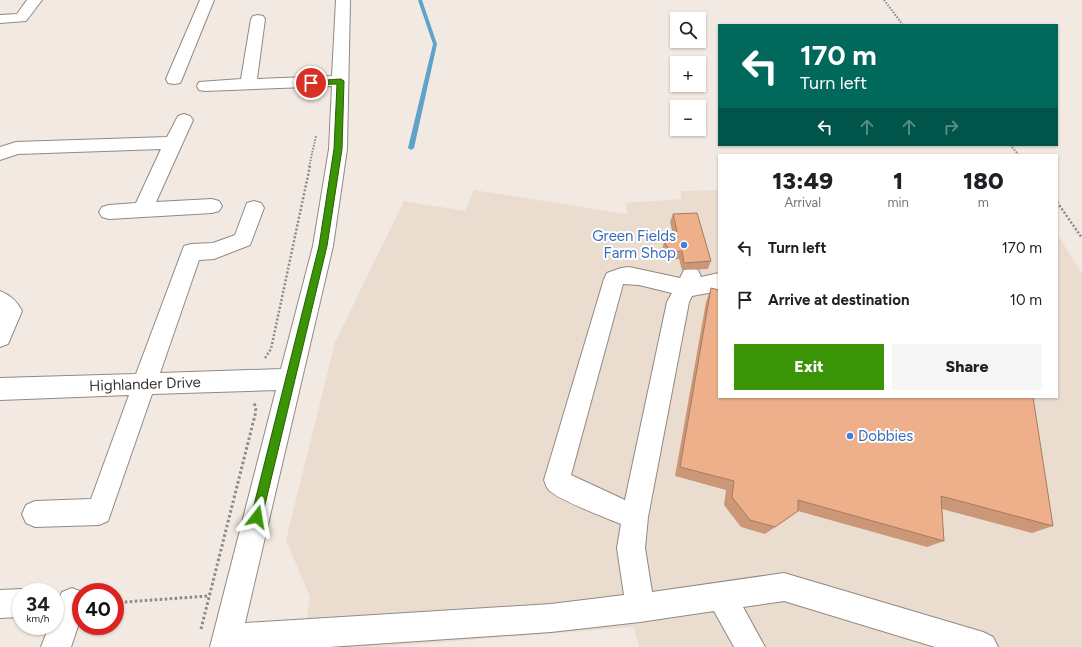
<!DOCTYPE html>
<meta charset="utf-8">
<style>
:root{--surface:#fff;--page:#f6f6f6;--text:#202124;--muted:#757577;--accent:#3b9306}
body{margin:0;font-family:Figtree,sans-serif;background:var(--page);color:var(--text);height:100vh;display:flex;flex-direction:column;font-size:15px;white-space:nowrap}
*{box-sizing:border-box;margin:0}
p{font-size:13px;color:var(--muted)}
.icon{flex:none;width:22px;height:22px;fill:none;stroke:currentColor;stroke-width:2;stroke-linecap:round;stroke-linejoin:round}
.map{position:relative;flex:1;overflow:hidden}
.panel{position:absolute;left:718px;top:154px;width:340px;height:244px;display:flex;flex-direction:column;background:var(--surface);border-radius:0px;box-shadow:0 1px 3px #0004}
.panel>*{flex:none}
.guide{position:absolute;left:718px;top:24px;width:340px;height:122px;border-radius:0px;box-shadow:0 1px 3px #0004;background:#00695c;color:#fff;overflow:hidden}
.tools{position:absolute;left:670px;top:12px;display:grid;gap:8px}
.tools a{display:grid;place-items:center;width:36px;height:36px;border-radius:0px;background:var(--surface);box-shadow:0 1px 3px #0004;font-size:20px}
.speed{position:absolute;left:12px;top:583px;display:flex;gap:8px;font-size:20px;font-weight:700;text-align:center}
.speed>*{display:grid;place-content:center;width:52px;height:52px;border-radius:50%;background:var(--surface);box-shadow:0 1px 3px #0004;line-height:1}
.speed small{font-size:10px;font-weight:400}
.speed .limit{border:6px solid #d22;background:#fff;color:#111}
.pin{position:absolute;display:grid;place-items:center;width:34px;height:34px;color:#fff;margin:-17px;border:2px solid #fff;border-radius:50%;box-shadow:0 1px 4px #0007}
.me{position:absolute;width:44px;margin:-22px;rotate:14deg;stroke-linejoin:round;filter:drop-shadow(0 0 3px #0008)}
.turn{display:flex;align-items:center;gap:14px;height:84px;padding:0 16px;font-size:18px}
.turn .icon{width:52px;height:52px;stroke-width:2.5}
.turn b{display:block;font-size:28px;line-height:34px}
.lanes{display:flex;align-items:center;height:38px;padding:0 16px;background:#0003;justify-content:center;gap:20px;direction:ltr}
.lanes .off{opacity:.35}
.eta{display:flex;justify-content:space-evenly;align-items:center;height:68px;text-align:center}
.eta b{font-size:24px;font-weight:800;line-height:28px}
.button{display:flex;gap:8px;margin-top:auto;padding:8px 16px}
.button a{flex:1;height:46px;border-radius:0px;background:var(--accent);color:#fff;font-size:16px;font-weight:800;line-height:46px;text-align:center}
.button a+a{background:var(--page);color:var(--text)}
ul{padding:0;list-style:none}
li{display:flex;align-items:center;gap:12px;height:52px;padding:0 16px}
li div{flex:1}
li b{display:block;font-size:15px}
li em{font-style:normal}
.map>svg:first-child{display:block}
.built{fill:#ebdcd0}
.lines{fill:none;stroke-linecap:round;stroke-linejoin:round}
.stream{fill:#5fa3c8;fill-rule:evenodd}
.minor-casing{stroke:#918983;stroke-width:2}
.path-far2{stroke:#8e8883;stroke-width:2;stroke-dasharray:1.5 1.5;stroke-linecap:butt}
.path-far1{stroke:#8e8883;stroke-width:2.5;stroke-dasharray:2 2;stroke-linecap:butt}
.path{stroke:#8e8883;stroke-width:3;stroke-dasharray:2.5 2.5;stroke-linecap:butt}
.minor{fill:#fff;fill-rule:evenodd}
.wall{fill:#cc9777}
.building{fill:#edb08a;stroke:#a67b61}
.route{fill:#3b9306;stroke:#266004}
.shop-dot{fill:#3f7fe0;stroke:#fff;stroke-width:1.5}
.labels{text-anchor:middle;stroke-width:4;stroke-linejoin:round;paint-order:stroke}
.shop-label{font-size:15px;fill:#366cbe;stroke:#fff;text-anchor:end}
.street-label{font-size:15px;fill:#373331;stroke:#fff}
</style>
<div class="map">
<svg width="1082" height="647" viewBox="0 0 1082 647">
<rect width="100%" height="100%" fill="#f2eae2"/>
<!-- built -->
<path class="built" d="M474,190l153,24 -1,-11 55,-4v-8l38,-1v207h338v-163l25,39v374h-443l-5,-20 -253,20h-79l8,-50 -24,-57 49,-198 69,-141 61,10z"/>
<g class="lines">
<!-- stream -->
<path class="stream" d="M418,0h4l15,44 -23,104 -3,2 -3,-2 25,-104z"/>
<defs>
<path id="minor" d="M27,0h15l-16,21 -26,2v-8l17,-1z
M200,0h14l-32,79 -2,4 -6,1 -6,-1 -2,-4z
M336,0h14l-3,149 -14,97 -88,377 306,-19 73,-9 -7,-47 4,-24c-14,-6 -66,-25 -73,-35 -2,-3 -3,-6 -4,-9l60,-201 3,-6 14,-5 8,-1 51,11 4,-8 7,-2 7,2 3,7 18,-4v18l-27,5 -3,6 -41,215 -3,31 7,44 132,-19 199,59 10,5 5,10h-63l-151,-46 -41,6 22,40h-31l-20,-36 -74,11 -89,10 -222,15h-119l66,-257 -124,4 -44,127 -9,4 -64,2 -9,-4 -4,-9 4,-9 9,-4 56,-2 38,-104 -129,5v-22l136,-4 48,-128 7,-2 22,-1 22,-8 12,-32 7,-2 7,2 3,5 -14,37 -36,14 -15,1 -39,113 121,-4 32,-123 16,-97 3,-63 -127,5 -6,-1 -2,-4 2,-4 42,-3 10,-60 2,-3 5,-1 5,1 2,3 -8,60 75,-3zM623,284l16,1 33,8 -5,9 -42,198 -54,-25z
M184,114l6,2 3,4 -37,82 56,-3 7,2 3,5 -3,5 -7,2 -103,6 -7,-2 -3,-5 3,-5 7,-2 27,-2 25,-54 -143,5 -18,6v-13l16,-5 151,-5 11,-21z
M0,291c10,4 17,10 22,20l-14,33 -8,3z
M72,588l10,4 -1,25 -10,30h-30l8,-21h6v-17l7,-17z
M21,589l8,3h-8v25l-21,1v-28z"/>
</defs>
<!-- minor casing -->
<use href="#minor" class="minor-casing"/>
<!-- path-far2 -->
<path class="path-far2" d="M884,0l19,25
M1010,145l9,10
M309,167l7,-31"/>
<!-- path-far1 -->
<path class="path-far1" d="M1057,202l25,36
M265,358l6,-9 39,-183"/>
<!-- path -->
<path class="path" d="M115,600l10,2 83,-6
M201,629l55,-218 -2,-10"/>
<!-- minor -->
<use href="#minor" class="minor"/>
</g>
<!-- wall -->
<path class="wall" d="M673,214l38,47 -3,8 -26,1 -3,-11 -11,1 -6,-10 2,-8 9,-8 -3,-12z
M711,288l342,238 -21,7 -90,-24 2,32 -17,6 -129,-36 -33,23 -24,-7 -17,-22 2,-15 -51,-14 31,-174z"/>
<!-- building -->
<path class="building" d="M697,213l14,48 -27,2 -2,-12 -11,1 -7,-10 13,-11 -4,-17z
M711,288l8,2v107h314l20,129 -112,-30 3,45 -146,-41v11l-23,16 -25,-7 -18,-23 2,-16 -54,-14z"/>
<!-- route -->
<path class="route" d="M341,79l3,2 -2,68 -15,97 -65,271 -1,3 -4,2 -4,-2 -2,-3 68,-271 15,-97 3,-65 -26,1 -3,-2 3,-2z"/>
<!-- markers -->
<g class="shop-dot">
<circle cx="684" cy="245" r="4"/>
<circle cx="850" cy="436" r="4"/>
</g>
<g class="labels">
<!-- shop labels -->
<g class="shop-label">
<text x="676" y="241">Green Fields<tspan x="676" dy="17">Farm Shop</tspan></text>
<text x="858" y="441" text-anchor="start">Dobbies</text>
</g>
<!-- street labels -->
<g class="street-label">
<text transform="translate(145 384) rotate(-2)" y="5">Highlander Drive</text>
</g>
</g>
</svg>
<div class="tools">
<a><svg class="icon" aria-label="search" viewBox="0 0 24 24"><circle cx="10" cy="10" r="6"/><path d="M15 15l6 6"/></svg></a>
<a>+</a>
<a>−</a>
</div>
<div class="speed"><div>34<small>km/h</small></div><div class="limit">40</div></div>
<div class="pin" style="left:311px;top:83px;background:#d93025"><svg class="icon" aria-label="arrive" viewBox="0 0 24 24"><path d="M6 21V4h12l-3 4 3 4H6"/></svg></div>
<svg class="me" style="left:257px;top:517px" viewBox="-20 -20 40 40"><path d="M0-17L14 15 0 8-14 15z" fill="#3b9306" stroke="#fff" stroke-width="4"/></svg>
<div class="guide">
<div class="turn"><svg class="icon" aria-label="left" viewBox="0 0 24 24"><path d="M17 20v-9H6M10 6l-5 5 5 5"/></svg><div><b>170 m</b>Turn left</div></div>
<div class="lanes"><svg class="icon" aria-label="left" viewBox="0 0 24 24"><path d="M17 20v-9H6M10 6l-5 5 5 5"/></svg><svg class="icon off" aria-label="ahead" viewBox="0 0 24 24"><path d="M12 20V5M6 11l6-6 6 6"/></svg><svg class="icon off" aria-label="ahead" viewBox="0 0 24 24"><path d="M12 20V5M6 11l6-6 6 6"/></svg><svg class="icon off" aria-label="right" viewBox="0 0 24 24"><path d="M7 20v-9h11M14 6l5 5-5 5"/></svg></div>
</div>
<section class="panel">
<div class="eta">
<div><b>13:49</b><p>Arrival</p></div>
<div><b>1</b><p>min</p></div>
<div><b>180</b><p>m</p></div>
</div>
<ul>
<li><svg class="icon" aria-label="left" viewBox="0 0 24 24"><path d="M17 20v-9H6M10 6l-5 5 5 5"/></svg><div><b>Turn left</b></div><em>170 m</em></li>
<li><svg class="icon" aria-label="arrive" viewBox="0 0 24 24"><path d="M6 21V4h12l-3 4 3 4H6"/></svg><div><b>Arrive at destination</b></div><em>10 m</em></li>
</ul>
<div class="button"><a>Exit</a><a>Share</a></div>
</section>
</div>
